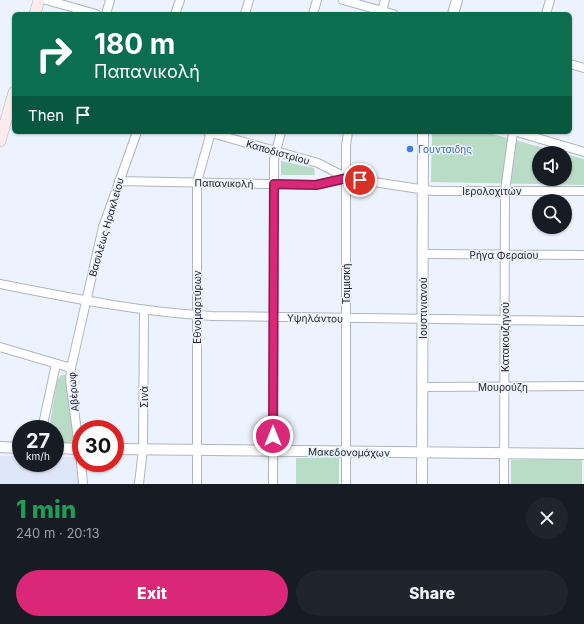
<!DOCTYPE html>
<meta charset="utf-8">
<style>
:root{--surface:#171b24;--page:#20242c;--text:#f1f3f6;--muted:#9ea1a6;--accent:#db2777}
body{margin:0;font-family:Inter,sans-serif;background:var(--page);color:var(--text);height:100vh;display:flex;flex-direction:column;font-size:15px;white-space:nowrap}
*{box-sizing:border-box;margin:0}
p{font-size:13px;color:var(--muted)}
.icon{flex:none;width:22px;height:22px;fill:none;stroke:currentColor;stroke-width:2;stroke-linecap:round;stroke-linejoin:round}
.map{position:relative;height:484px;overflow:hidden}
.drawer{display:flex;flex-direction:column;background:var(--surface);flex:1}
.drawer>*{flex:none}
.top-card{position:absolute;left:12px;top:12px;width:560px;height:122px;border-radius:6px;box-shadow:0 1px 3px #0004;background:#0b6e4f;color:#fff;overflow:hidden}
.fabs{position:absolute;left:532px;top:146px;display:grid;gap:8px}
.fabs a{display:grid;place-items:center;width:40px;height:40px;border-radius:50%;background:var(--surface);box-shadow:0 1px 3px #0004;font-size:20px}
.speed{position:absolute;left:12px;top:420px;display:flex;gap:8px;font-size:20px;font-weight:700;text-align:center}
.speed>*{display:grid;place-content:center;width:52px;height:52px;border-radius:50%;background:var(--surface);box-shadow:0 1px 3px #0004;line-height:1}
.speed small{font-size:10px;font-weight:400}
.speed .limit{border:6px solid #d22;background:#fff;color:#111}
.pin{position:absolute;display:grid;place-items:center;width:34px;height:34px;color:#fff;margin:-17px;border:2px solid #fff;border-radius:50%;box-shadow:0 1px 4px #0007}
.me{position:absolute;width:44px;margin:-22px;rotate:0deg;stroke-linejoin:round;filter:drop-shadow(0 0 3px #0008)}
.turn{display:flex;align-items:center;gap:14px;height:84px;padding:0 16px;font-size:18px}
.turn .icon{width:52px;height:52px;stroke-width:2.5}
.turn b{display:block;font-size:28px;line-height:34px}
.then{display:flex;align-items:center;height:38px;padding:0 16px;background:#0003;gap:8px;font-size:15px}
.round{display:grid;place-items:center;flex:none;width:42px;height:42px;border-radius:21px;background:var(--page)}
.overview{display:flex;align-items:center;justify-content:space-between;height:68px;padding:0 16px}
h1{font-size:24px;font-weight:800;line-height:30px;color:#1e9e55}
.button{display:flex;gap:8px;margin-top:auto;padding:8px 16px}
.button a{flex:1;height:46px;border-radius:24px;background:var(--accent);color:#fff;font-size:16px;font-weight:800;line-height:46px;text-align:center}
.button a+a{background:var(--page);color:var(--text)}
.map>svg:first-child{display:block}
.built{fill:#dee7f9}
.green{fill:#b9dcc7}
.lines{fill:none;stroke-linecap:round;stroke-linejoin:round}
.minor-casing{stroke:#afb5bf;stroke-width:10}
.tertiary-casing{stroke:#afb5bf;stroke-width:12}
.secondary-casing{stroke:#afb5bf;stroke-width:12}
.minor{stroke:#fff;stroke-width:8}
.tertiary{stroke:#fff;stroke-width:10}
.secondary{stroke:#fdebec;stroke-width:11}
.route-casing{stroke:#8e194d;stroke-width:10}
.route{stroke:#db2777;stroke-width:7}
.shop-dot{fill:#3f7fe0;stroke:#edf3fe;stroke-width:1.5}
.labels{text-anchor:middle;stroke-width:3;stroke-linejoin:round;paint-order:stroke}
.shop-label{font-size:10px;fill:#366cbe;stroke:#edf3fe;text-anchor:start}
.street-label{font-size:10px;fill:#202227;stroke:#edf3fe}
</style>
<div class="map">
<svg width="584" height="484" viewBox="0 0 584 484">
<rect width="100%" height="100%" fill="#edf3fe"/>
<!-- built -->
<path class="built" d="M0,456h21v7h34v-6h21l2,27h-78z"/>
<!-- green -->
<path class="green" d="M432,132h53l77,21h-23v26h26v-25l19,5v26l-153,-3z
M281,161l33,7 1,7h-34z
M61,375h4l2,6 6,56 -1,4 -3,3h-14v-15h-6l8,-48z
M296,458h43v26h-43z
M582,459v25h-71v-24z"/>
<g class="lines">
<defs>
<path id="minor" d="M46,0l50,14
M343,0l50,14
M106,14l4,-14
M175,14l5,-14
M245,14l4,-14
M313,14l4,-14
M381,14l4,-14
M546,14l4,-14
M570,64l14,4
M208,132l110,31 29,15
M517,132l67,20
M119,181l197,4 31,-7 86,13h151
M423,254l161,1
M0,284c71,14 140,28 212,32l372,5
M0,347l71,21
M423,387l161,-1
M42,429l14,-65
M81,461l-11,-81 1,-12 32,-141 34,-95
M81,463l2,21
M139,484l4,-35 1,-138
M197,484v-302l14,-50
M273,484l1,-325 7,-27
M346,484v-338l2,-14
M504,484l1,-293 8,-59"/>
<path id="tertiary" d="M453,14l4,-14
M0,447l21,1
M55,448l26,1
M115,449l469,5
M422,484l1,-352"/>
<path id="secondary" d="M35,14l4,-14
M0,141l14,-49"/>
</defs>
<!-- minor casing -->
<use href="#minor" class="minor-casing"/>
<!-- tertiary casing -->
<use href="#tertiary" class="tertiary-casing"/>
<!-- secondary casing -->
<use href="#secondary" class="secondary-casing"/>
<!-- minor -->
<use href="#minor" class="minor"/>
<!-- tertiary -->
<use href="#tertiary" class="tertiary"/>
<!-- secondary -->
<use href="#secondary" class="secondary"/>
</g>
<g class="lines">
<defs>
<path id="route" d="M273,436l1,-252 42,1 31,-7 13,2"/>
</defs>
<!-- route casing -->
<use href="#route" class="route-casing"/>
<!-- route -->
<use href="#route" class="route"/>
</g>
<!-- markers -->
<circle class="shop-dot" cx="410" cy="149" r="4"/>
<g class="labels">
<!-- shop labels -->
<g class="shop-label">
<text x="418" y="153">Γουντσιδης</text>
</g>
<!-- street labels -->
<g class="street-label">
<text transform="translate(278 152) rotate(16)" y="4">Καποδιστρίου</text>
<text transform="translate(224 183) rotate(1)" y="4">Παπανικολή</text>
<text x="492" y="195">Ιερολοχιτών</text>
<text transform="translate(106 227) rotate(-74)" y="4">Βασιλέως Ηρακλείου</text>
<text x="504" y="259">Ρήγα Φεραίου</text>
<text transform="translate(346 284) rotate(-90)" y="4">Τσιμισκή</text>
<text transform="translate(197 307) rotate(-90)" y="4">Εθνομαρτύρων</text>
<text transform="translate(423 308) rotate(-90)" y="4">Ιουστινιανού</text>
<text transform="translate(315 318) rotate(1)" y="4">Υψηλάντου</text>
<text transform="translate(505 337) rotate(-90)" y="4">Κατακουζηνού</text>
<text x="503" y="391">Μουρούζη</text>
<text transform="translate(73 392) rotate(-95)" y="4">Αβέρωφ</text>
<text transform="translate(144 397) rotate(-90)" y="4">Σινά</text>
<text transform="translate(349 452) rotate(1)" y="4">Μακεδονομάχων</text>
</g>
</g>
</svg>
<div class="fabs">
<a><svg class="icon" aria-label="sound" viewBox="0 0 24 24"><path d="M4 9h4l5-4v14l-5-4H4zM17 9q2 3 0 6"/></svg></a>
<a><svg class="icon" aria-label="search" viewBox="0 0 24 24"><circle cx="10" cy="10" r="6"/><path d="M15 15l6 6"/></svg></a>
</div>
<div class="speed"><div>27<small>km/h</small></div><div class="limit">30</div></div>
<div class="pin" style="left:360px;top:180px;background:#d93025"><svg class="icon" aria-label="arrive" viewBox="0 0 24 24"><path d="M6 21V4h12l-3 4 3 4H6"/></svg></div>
<svg class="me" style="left:273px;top:436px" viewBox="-20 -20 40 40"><circle r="17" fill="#db2777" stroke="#fff" stroke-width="3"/><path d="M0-11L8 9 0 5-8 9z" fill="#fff"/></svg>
<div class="top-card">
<div class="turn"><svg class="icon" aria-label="right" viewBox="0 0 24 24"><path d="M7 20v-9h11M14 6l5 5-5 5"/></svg><div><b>180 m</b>Παπανικολή</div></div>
<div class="then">Then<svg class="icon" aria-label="arrive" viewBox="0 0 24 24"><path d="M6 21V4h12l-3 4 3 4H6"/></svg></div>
</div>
</div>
<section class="drawer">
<div class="overview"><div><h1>1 min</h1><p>240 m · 20:13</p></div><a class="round"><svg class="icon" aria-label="close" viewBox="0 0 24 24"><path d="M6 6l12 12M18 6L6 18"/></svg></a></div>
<div class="button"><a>Exit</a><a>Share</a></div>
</section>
